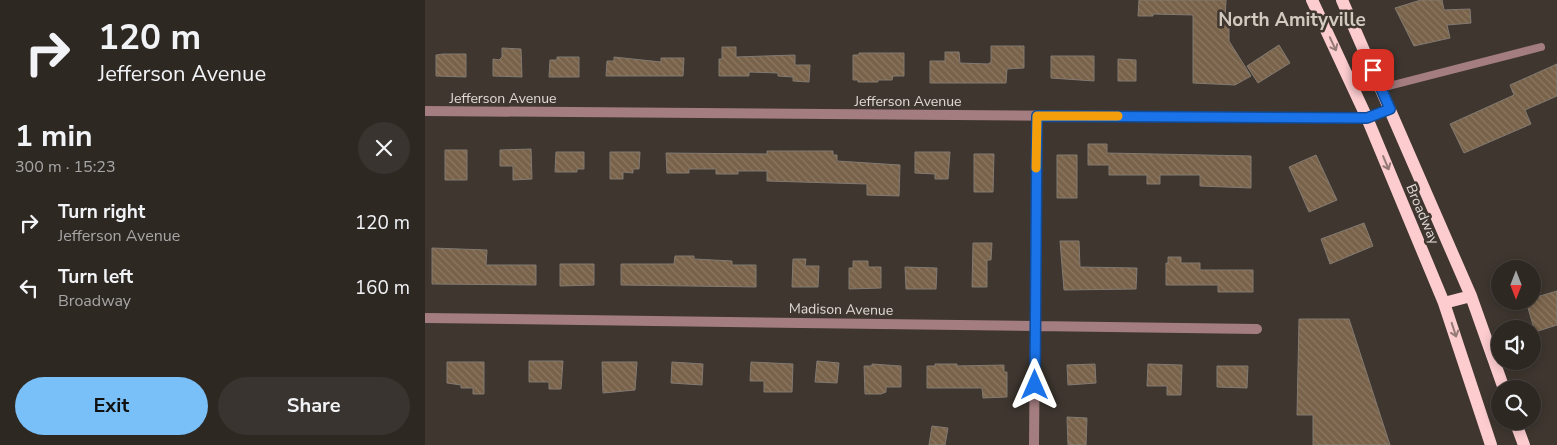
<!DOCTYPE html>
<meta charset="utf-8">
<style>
:root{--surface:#2e2823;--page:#3a3430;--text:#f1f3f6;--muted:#a7a6a6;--line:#494441;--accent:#79bff8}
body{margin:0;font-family:"Nunito Sans",sans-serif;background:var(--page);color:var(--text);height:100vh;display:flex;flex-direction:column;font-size:19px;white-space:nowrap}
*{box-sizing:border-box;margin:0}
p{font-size:16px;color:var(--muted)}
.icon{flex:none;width:28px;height:28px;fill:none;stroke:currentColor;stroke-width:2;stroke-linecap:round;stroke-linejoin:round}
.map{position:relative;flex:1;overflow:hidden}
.drawer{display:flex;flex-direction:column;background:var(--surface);width:425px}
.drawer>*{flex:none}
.banner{background:#2e2823;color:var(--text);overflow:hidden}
.needle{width:32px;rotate:180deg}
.fabs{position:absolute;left:1066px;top:260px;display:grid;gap:10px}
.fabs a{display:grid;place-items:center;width:50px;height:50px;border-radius:50%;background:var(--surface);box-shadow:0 2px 12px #0003,0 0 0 1px var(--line);font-size:25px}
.pin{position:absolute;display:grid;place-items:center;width:42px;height:42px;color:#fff;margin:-21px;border-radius:10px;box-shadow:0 2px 8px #0006}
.me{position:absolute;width:55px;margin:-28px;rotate:0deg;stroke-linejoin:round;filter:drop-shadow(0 0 4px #0008)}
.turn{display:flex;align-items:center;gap:18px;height:105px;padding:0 15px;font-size:22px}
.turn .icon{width:65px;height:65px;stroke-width:2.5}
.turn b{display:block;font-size:35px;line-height:42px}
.round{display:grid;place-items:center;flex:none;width:52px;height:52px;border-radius:26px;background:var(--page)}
.overview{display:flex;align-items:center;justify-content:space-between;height:85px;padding:0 15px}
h1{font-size:30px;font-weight:700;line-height:38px}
.cta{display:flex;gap:10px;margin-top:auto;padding:10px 15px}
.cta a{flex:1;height:58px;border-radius:30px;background:var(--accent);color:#111;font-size:20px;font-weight:700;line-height:58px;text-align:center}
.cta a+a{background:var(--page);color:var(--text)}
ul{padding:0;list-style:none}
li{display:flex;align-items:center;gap:15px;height:65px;padding:0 15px}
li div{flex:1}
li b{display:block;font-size:19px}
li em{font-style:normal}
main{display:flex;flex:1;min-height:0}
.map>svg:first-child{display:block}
.building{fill:url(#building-back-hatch);stroke:#827a71}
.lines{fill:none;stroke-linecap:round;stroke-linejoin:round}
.lane{stroke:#a47d80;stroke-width:8}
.street{stroke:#a47d80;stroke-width:10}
.primary{stroke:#fccccf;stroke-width:12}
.oneway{stroke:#947a77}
.route-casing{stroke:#114b97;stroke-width:12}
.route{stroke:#1a73e8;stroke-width:9}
.slow{stroke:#f59e0b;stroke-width:9}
.labels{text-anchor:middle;stroke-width:5;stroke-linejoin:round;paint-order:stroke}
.street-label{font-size:14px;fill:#e0dbd6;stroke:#3e362f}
.district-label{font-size:19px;font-weight:bold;fill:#d2c9bf;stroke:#3e362f}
</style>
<main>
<section class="drawer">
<div class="banner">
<div class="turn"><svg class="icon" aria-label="right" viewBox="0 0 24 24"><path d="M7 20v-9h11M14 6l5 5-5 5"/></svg><div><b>120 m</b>Jefferson Avenue</div></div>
</div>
<div class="overview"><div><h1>1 min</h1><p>300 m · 15:23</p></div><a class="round"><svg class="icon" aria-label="close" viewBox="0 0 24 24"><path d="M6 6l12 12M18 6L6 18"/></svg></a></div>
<ul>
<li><svg class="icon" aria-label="right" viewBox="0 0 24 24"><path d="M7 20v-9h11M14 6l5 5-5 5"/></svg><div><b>Turn right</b><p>Jefferson Avenue</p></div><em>120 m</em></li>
<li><svg class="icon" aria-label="left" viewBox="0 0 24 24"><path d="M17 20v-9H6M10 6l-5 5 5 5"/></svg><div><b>Turn left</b><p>Broadway</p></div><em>160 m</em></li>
</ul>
<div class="cta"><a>Exit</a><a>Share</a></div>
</section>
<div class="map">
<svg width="1132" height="445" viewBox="0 0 1132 445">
<defs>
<pattern id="building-back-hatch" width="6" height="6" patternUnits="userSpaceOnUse" patternTransform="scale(1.25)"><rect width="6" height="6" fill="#79624a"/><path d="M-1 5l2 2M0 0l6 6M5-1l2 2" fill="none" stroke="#8c7863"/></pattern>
</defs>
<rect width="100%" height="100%" fill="#3e362f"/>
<!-- building -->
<path class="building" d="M714,0h87l-1,21h4v20l22,35 -16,9 -42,-2v-68l-40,-1v2h-15z
M996,0h21l2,10 26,-1 1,14 -24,2 3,13 -36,8 -19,-38z
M854,45l11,18 -32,20 -11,-17z
M566,46h33v22l-17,1 -1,14h-76v-22h15v-9h14l1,11 28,1 3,-2z
M297,47h14v10l59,-2v10h15l-1,17 -16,-1v-4l-15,-1v-3l-29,-1v4h-30v-17h3z
M77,48l19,1 1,28 -29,-1v-17l6,1 3,-3z
M434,53h45v23h-11l-1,4h-14v2h-20v-2h-5v-25h6z
M18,54h23v23l-30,-1v-21z
M626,56h43v25l-43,-3z
M132,57h22v20h-30l1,-17h7z
M189,57l47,5v-4h23l-1,18h-77l1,-15h7z
M693,59l18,1v21h-18z
M1132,64v32l-32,14 6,14 -67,29 -14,-29 64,-29 -4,-10z
M663,144h19v9l144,3v32l-51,-2v-11h-40v9h-13v-9h-38v-10h-21z
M106,149l1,30 -19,1v-14h-13v-16z
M20,150h22v30h-22z
M342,151h66v4h4v6l63,4 -1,31 -32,-1v-11l-100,-3v-10h-29v3h-22v-5h-27v4h-22l-1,-20 101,1z
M131,152h28v17h-7v3h-22z
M185,152h30l-1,17h-6v4l-10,-1v7h-13z
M490,152h35l-2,27h-13v-5l-20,-1z
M549,154h20l-1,38h-19z
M632,155h20v43h-20z
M891,155l21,45 -28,12 -20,-45z
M939,223l9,23 -43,18 -9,-25z
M635,241h19l1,26 57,1 -1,21 -72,1z
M548,243h19l-1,17h-4v27h-15z
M7,248l55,2 -1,15h50v20l-104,-1z
M250,256h19v3l38,2v4h24v22l-135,-2v-21h53z
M743,257h13v6h19v7h53v22h-35v-7h-52v-22h2z
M368,259h13l-1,7h14l-1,21h-26z
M428,261h15v6h13v21l-32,1v-21h4z
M135,264h34v21l-34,1z
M480,267l32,1 -1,21h-30z
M1132,291v34l-22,7 -9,-31h7v-3z
M874,319h50l41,126h-77v-30h-16z
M104,361h34l-2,28h-12v-7h-20z
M392,361l22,2 -2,20 -22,-1z
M22,362h37v32h-11v-6h-12v-3l-14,-2z
M177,362h35l-2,28 -32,3z
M247,362l31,2 -1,21 -31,-2z
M326,362l42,2 -1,28h-28v-11h-14z
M447,364l29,2v21h-15v5l-5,2h-16l-1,-28h8z
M510,364h22v2l47,-1v7h3v25l-24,1 -1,-10h-55v-22h8z
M670,364l1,19 -28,2 -1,-20z
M723,364l34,1 -1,30h-14v-9h-20z
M792,366h31l-1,22 -30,-1z
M642,417l20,1 -1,27h-18z
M507,426l16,2 -3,17h-16z"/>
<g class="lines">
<!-- lane -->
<path class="lane" d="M956,88l160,-41"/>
<!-- street -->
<path class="street" d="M0,111l942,7 23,-9
M0,318l832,11
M609,445l3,-329"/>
<!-- primary -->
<path class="primary" d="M887,0l55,118 77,185 47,142
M917,0l129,296 33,93
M1019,303l27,-7
M1090,421l9,24"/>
</g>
<!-- one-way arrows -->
<defs><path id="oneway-shaft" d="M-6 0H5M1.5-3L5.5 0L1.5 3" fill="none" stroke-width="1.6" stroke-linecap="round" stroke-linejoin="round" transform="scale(1.25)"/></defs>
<g class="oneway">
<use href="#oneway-shaft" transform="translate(908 44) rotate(65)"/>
<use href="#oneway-shaft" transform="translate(961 163) rotate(67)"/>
<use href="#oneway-shaft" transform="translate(1029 330) rotate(72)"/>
</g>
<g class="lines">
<defs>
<path id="route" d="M610,385l2,-269 330,2 23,-9 -17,-39"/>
</defs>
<!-- route casing -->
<use href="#route" class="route-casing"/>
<!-- route -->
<use href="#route" class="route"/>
<!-- slow -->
<path class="slow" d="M611,168l1,-52h81"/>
</g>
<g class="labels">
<!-- street labels -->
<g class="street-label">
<text x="78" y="103">Jefferson Avenue</text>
<text x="483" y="106">Jefferson Avenue</text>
<text transform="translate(998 214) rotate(67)" y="5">Broadway</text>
<text transform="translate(416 309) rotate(1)" y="5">Madison Avenue</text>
</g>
<!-- district labels -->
<g class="district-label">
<text x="867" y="26">North Amityville</text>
</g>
</g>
</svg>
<div class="fabs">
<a><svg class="needle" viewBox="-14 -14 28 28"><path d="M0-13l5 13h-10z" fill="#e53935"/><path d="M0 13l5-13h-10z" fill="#a7a6a6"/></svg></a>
<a><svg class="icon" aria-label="sound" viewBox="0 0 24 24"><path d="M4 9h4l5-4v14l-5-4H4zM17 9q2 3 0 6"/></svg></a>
<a><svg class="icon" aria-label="search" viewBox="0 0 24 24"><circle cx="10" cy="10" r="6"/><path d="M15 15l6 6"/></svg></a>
</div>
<div class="pin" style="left:948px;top:70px;background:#d93025"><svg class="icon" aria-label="arrive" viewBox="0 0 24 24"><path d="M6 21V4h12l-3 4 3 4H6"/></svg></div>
<svg class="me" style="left:610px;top:385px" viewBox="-20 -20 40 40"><path d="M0-17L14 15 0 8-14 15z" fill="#1a73e8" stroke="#fff" stroke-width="4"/></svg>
</div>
</main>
